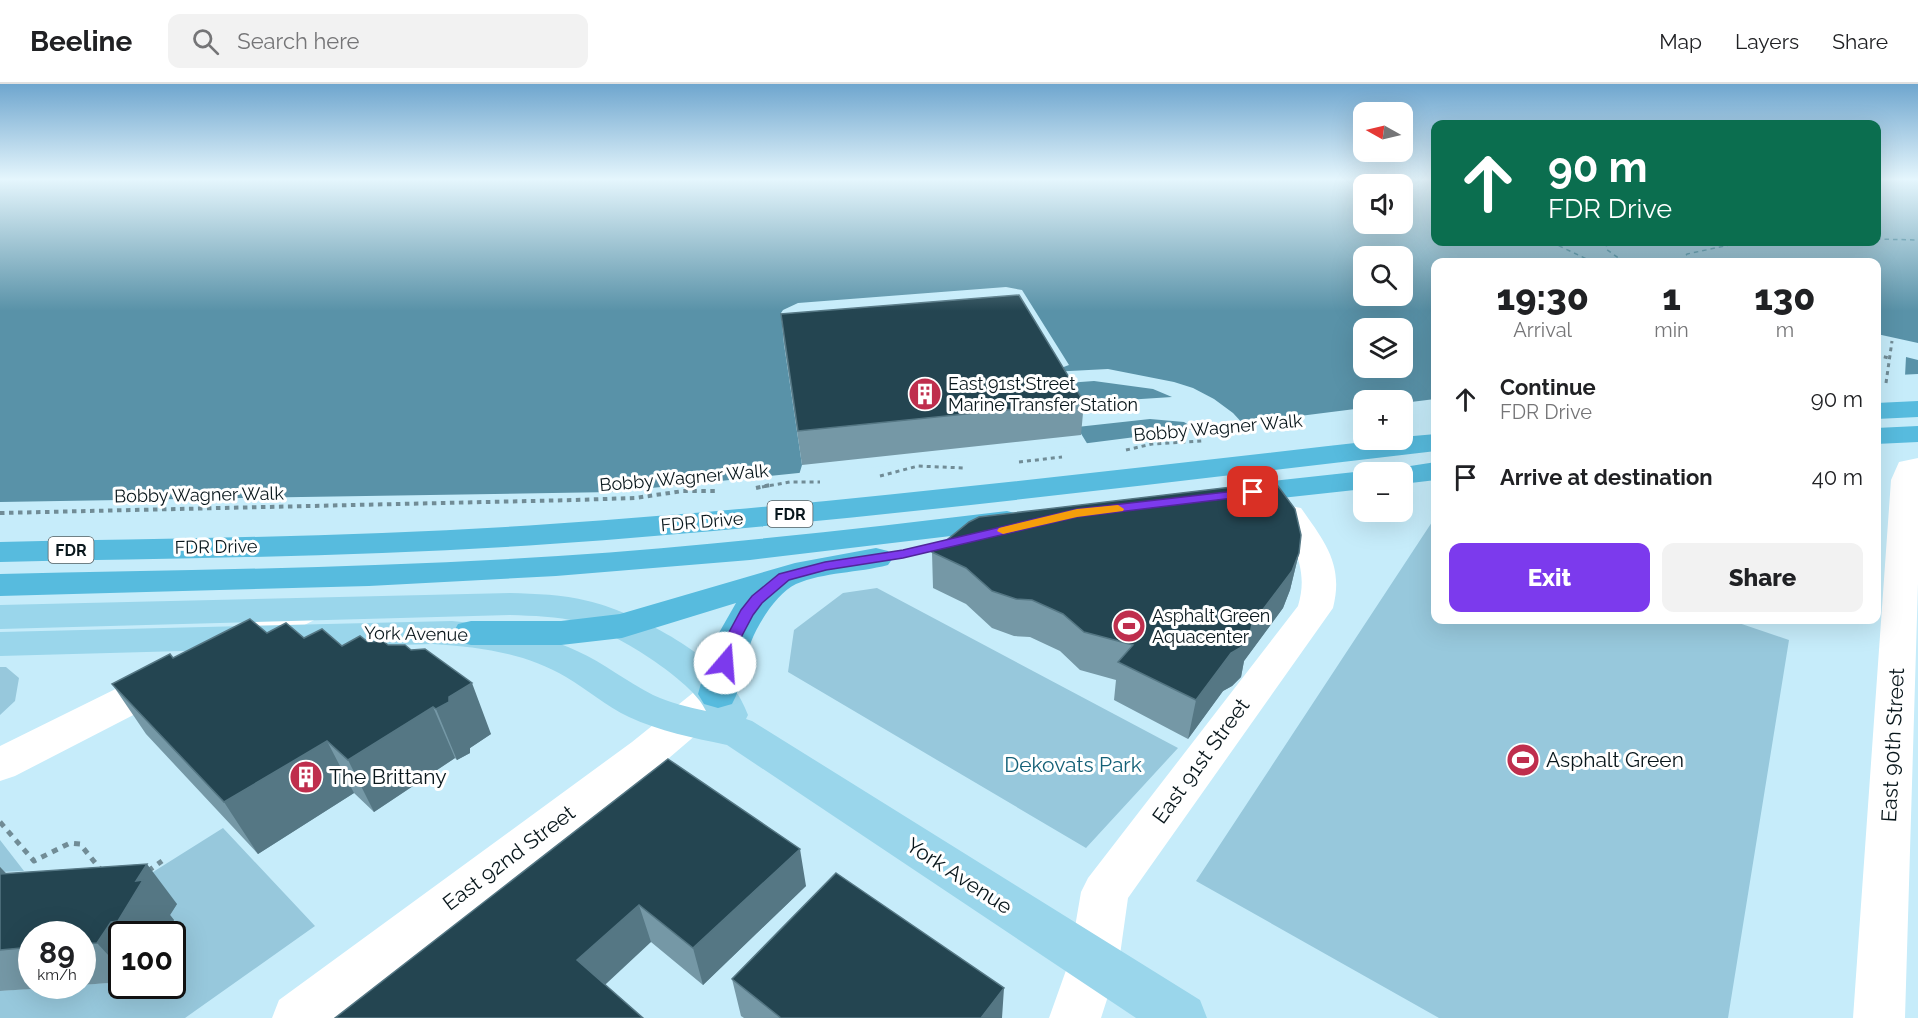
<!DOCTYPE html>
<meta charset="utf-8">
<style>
:root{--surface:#fff;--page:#f2f2f2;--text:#202124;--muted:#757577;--line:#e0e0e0;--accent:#7c3aed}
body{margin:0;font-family:Raleway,sans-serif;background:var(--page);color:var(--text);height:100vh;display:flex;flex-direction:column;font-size:22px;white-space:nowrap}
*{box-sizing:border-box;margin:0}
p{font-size:20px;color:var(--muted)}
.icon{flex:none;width:33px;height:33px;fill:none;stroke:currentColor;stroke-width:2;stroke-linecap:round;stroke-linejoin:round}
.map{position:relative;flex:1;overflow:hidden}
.details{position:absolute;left:1431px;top:174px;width:450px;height:366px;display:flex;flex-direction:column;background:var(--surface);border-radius:12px;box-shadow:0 6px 24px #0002}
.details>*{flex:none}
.guide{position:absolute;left:1431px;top:36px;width:450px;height:126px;border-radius:12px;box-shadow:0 6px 24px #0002;background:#0b6e4f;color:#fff;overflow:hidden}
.needle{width:39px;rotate:278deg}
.buttons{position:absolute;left:1353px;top:18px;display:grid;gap:12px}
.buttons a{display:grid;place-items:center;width:60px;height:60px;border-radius:12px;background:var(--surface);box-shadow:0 6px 24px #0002;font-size:30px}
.speed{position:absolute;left:18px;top:837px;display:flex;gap:12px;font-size:30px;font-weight:700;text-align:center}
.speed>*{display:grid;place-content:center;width:78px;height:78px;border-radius:50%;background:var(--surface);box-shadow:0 6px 24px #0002;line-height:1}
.speed small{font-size:15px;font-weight:400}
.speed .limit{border:3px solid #111;border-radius:9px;background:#fff;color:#111}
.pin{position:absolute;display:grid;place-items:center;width:51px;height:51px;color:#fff;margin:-26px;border-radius:12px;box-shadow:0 3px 9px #0006}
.me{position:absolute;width:66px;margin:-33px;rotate:18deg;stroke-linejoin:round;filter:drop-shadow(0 0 4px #0008)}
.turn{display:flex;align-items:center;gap:21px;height:126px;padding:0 18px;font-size:27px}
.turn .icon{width:78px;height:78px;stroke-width:2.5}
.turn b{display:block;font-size:42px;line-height:51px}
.eta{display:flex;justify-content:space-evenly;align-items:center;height:102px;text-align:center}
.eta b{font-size:36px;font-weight:800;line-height:42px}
.primary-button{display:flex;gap:12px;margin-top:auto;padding:12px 18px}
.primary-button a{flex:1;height:69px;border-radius:12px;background:var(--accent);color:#fff;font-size:24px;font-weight:800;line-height:69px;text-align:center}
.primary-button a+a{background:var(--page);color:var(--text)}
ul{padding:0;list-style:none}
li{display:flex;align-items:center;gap:18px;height:78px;padding:0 18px}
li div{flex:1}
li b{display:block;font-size:22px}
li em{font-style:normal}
header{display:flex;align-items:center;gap:36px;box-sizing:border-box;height:84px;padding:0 30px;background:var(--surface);border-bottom:2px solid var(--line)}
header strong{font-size:28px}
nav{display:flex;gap:33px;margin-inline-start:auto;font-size:21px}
.search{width:420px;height:54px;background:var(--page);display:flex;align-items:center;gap:15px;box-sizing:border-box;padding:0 21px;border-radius:12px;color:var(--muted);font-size:22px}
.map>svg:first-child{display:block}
.green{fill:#97c8dc}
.water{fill:#5992a8;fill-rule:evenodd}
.pier{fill:#c6ecfa;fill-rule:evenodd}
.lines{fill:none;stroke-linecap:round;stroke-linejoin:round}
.ferry{stroke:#04576e;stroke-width:1.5;stroke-dasharray:4.5 4;stroke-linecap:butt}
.path-far2{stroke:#718c96;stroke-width:3;stroke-dasharray:4 4;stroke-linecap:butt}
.path-far1{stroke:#718c96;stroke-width:4;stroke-dasharray:4.5 4.5;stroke-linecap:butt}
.path{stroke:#718c96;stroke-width:5;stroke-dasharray:6 6;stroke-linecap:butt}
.minor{fill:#fff;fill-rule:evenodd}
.major{fill:#9ad6eb;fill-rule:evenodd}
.highway{fill:#57bbde;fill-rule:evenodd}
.wall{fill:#7598a6}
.shaded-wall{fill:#557784}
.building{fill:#244551;stroke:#557784;stroke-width:1.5}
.route{fill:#7c3aed;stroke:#51269a;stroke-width:1.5}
.slow{fill:#f59e0b}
.labels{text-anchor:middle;stroke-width:6;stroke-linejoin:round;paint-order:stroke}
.shield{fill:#fff;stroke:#535d60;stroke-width:1.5}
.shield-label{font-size:16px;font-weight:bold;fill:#09171c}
.poi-label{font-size:18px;fill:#09171c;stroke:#fff;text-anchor:start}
.street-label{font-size:18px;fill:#09171c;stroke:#fff}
.near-street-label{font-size:21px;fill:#09171c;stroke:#fff}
.near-poi-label{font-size:21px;fill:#09171c;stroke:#fff;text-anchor:start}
.near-park-label{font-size:21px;fill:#146077;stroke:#fff}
</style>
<header>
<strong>Beeline</strong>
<div class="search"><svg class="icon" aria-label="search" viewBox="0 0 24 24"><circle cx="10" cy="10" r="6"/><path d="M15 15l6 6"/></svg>Search here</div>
<nav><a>Map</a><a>Layers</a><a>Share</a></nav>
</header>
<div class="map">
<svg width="1918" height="934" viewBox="0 0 1918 934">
<rect width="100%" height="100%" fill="#c6ecfa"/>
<!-- green -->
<path class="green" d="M1434,435l2,101h294l59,20 -61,378h-289l-243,-137z
M877,504l301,160 -92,100 -298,-176 6,-42 49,-37z
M0,583h6l13,11 -4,23 -15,14z
M223,744l92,98 -130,92h-185v-27l121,-9 1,4h50v-52h-7l2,-14 9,-16 -66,-5z
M0,756l24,31 -24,1z"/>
<!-- water -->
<path class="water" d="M0,96h1435l1,62h440l1,-62h41v194l-41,2 -1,-114h-440l-1,137 -32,4 -1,-3h-38l-1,8 -290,37 -461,47 -612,10zM1364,100h38v40h-38zM1364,172h38v40h-38zM1364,244h38v40h-38z"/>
<!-- pier -->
<path class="pier" d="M1006,203l16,3 47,75 -19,7 58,-3 66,13 19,6 21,11 19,14 12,13 -45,6 -16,-10 -34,-3 -73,8 11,18 -289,30 3,-10 -18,-121 -3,-31 2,-3 15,-7zM1094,297l59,8 19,8 -108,7 -11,-20z
M1877,250l41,9v17l-12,-3 -1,19h-28z"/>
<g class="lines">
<!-- ferry -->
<path class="ferry" d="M1431,96l5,3
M1876,155l42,1
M1551,158l42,20
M1607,158l-1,7 18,13
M1681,178l6,-8 52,-11 34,-1"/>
<!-- path-far2 -->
<path class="path-far2" d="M1876,271l13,3
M1886,299l6,-42
M1126,366l26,-6 50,-3
M1019,378l43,-5
M880,392l38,-10 46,2
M762,403l28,-5h30"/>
<!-- path-far1 -->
<path class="path-far1" d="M756,404l14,-3
M0,429l575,-13 60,-2 48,-7h33"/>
<!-- path -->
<path class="path" d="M0,738l34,39 36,-18 10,1 21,26
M148,787l14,-10"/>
<!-- minor -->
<path class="minor" d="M1918,374v125l-13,435h-52l38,-538 8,-18z
M1290,422l11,2c24,34 43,57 32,100l-205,290 -9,64 -18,56h-52l20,-56 12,-70 7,-14 210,-272c11,-36 -4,-62 -24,-91l5,-7z
M307,514l13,3 5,8 -5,8 -73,38 -13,3 -13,-3 -5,-9 5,-9 73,-36z
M164,584l14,4 5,10 -5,10 -163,84 -15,5v-35l150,-74z
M718,596l14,4 6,10 -6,10 -70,60 -323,254h-67l7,-18 353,-258 72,-58z"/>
<!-- major -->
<path class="major" d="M510,509c26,1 52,1 78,8 44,10 117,49 145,86 6,8 11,18 15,28l-2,4 6,2 448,279 7,18h-71l-409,-273c-33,-7 -68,-14 -98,-28 -23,-11 -41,-27 -63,-40 -41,-24 -86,-30 -133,-33l-433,12v-24l452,-11c42,4 86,12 125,30 27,12 50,31 76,44 17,8 35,12 53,16 -12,-30 -95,-81 -127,-89 -22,-6 -46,-6 -69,-7l-510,14v-24z"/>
<!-- highway -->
<path class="highway" d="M1918,317v16l-42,2v-16z
M1918,342v16l-42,2v-16z
M1436,350v17c-295,34 -590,72 -886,93 -183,13 -367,14 -550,18v-20c183,-4 367,-5 550,-18 279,-19 555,-53 832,-84h20v-3z
M1436,378v18l-34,4v-12h-13l2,-3z
M1364,387l6,1h-6v17l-127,14 -11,-3 -4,-6 4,-6 11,-3z
M1007,427l11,3 5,7 -5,7 -268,32 -194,16 -187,10 -369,10v-22c186,-4 372,-6 558,-18 150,-10 299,-27 449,-45z
M876,464l12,3 5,7 -5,7c-30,8 -64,7 -92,19 -18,8 -38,39 -45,58 -8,20 -8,43 -19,62l-14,4 -14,-4 -6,-10 14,-49 24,-42 -114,35 -61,7h-90l-13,-3 -5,-9 5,-9 13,-3h90l59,-7 175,-51z"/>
</g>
<!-- wall -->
<path class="wall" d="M781,230l303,88 -3,33 -279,30 -18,-121z
M932,468l367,1 -9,37 -7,18 -39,53 -3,16 -9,9 -9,5 -35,48 -74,-39 2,-20 -36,-10 -20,-19 -30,-14 -16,-1 -22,-8 -26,-24 -33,-16z
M267,549l75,13 26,-4 20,3 103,89 -21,14v5l-13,7 -2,-2 -81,54 -20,-19 -96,61 -112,-120 -34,-50 61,-26z
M668,675l138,127 -103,99 -52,-43 -316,76z
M0,783l7,7 170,30 -7,11 4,5 -9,14h-43v48l-40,3v-51h-50v52h45l-77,5z
M732,895l270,39h-258l-3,-2z"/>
<!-- shaded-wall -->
<path class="shaded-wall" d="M1299,469l-9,37 -7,18 -39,53 -3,16 -9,9 -9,5 -35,48 8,-39 56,-76z
M472,599l19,51 -21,14v5l-13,7 -21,-51 13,-12z
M433,623l22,51 -81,54 -26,-52z
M327,657l27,52 -96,61 -34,-52z
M800,765l6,37 -103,99 -10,-37z
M147,780l30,40 -7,11 4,5 -9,14h-36l-11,-13 18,-40z
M0,783l29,32 -29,-2z
M639,821l12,37 -59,55 -15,-37z
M111,838l11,13v35l-25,-27z
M1004,904l-2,30h-21z"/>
<!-- building -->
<path class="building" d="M1019,211l65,107 -286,29 -17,-117z
M1275,398l20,27 6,26 -2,18 -7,18 -40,53 -3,15 -9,9 -9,5 -35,47 -78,-38 15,-17 -49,-13 -21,-18 -31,-14 -16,-1 -24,-8 -26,-23 -34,-16 37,-30 10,-5z
M250,535l17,14 19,-10 18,15 18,-9 20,17 18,-10 8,6 15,-1 5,4h17l6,5 14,-1 47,34 -23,14v5l-13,7 -3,-2 -85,53 -21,-19 -103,61 -112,-118 58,-30 3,4z
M668,675l132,90 -107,99 -54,-43 -62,55 66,58h-308z
M147,780l-11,17 7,-1 -25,41 -7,1 -14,21 -15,1v-10h-50v13l-32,3v-76z
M836,789l168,115 -23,30h-200l-49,-39z"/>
<!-- sky -->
<linearGradient id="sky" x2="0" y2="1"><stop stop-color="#6fa6ce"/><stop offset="0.42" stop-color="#e5f6fd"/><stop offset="1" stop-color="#e5f6fd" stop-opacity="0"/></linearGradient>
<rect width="1918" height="227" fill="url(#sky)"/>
<!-- route -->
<path class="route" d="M1253,405l5,1 2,2 -2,3 -181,22 -174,41 -77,12 -37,10 -27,23 -9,12 -17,32 -6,19h-11l-2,-3 4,-16 20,-37 11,-14 27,-22 46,-12 78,-12 174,-41z"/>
<!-- slow -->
<path class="slow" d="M1118,421l6,4 -1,2 -46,6 -74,17 -6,-3 2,-3 78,-19z"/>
<!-- icons -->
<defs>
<symbol id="building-disc" viewBox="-11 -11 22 22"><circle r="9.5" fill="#bf2e4d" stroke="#fff"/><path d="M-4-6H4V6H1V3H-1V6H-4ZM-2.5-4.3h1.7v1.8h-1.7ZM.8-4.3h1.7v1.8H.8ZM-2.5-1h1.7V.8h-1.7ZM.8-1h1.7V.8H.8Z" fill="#fff"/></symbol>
<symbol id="stadium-disc" viewBox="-11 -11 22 22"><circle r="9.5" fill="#bf2e4d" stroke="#fff"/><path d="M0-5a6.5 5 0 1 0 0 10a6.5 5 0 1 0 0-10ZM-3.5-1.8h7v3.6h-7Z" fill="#fff"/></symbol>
</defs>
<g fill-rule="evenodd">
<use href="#building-disc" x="906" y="291" width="38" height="38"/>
<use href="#stadium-disc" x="1110" y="523" width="38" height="38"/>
<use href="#stadium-disc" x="1504" y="657" width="38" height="38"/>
<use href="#building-disc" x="287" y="674" width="38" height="38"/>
</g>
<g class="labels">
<!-- shield labels -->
<g class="shield">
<rect x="767.5" y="417" width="45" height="26" rx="4.5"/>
<rect x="48.5" y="453" width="45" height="26" rx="4.5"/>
</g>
<g class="shield-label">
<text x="790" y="436">FDR</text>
<text x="71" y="472">FDR</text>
</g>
<!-- poi labels -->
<g class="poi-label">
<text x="948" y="306">East 91st Street<tspan x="948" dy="21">Marine Transfer Station</tspan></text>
<text x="1152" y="538">Asphalt Green<tspan x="1152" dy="21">Aquacenter</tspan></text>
</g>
<!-- street labels -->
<g class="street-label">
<text transform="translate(1218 344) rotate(-5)" y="6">Bobby Wagner Walk</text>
<text transform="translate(684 394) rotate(-5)" y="6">Bobby Wagner Walk</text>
<text transform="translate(199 411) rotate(-1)" y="6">Bobby Wagner Walk</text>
<text transform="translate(702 438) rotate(-5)" y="6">FDR Drive</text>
<text transform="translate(216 463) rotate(-1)" y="6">FDR Drive</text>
<text transform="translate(416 550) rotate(1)" y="6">York Avenue</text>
</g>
<!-- near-street labels -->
<g class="near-street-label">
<text transform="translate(1893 661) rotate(-87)" y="7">East 90th Street</text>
<text transform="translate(1201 677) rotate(-54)" y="7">East 91st Street</text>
<text transform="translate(509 774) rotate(-37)" y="7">East 92nd Street</text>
<text transform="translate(959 792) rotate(33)" y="7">York Avenue</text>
</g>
<!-- near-poi labels -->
<g class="near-poi-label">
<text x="1546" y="683">Asphalt Green</text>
<text x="329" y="700">The Brittany</text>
</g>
<!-- near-park labels -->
<g class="near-park-label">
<text x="1073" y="688">Dekovats Park</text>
</g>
</g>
</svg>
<div class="buttons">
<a><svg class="needle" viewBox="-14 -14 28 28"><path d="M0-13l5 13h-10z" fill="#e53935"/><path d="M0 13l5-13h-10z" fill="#757577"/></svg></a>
<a><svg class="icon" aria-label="sound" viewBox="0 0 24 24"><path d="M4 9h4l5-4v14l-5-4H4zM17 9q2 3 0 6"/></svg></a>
<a><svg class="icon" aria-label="search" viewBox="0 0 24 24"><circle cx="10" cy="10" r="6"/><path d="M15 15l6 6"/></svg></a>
<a><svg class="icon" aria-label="layers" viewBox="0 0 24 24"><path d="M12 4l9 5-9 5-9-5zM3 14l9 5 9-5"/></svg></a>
<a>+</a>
<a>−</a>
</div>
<div class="speed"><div>89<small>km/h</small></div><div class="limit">100</div></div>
<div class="pin" style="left:1253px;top:408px;background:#d93025"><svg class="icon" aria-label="arrive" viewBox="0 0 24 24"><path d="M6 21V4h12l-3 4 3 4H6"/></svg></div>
<svg class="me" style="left:725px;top:579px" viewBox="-20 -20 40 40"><circle r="19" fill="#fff"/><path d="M0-13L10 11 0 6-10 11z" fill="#7c3aed"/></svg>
<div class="guide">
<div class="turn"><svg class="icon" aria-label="ahead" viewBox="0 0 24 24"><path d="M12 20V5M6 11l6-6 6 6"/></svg><div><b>90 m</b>FDR Drive</div></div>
</div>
<section class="details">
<div class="eta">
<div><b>19:30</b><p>Arrival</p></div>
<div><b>1</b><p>min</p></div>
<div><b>130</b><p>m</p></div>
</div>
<ul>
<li><svg class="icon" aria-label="ahead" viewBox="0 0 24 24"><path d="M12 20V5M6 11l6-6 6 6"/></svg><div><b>Continue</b><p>FDR Drive</p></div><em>90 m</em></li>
<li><svg class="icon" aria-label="arrive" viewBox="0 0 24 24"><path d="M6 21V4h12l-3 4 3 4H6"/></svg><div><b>Arrive at destination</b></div><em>40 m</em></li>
</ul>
<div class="primary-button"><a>Exit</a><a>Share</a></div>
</section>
</div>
